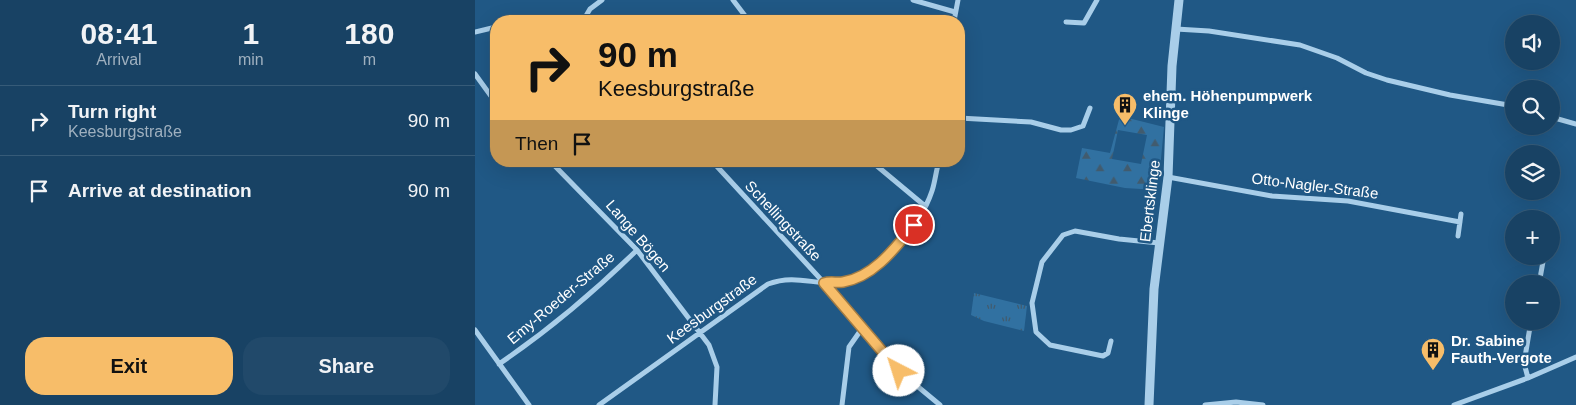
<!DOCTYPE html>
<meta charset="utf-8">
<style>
:root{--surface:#184264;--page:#21496a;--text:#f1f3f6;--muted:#9fb0bf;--line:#365b78;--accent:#f7bd69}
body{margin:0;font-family:Arial,sans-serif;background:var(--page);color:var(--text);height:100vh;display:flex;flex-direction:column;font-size:19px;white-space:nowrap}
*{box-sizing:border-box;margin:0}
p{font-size:16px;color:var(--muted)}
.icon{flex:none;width:28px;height:28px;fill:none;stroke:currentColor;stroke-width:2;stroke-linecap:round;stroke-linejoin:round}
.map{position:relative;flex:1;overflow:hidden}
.panel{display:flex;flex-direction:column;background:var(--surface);width:475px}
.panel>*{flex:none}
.guide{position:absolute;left:15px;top:15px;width:475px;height:152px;border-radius:20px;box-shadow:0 5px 20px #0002,0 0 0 1px var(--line);background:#f7bd69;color:#111;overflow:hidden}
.controls{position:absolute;left:1030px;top:15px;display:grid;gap:10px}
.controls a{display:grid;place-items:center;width:55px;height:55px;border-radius:50%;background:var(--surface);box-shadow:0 5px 20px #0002,0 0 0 1px var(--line);font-size:25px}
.pin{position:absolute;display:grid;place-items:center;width:42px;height:42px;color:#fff;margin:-21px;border:2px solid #fff;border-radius:50%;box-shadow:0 1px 5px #0007}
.me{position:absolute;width:55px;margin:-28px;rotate:320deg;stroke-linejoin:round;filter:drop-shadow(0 0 4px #0008)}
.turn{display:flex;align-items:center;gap:18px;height:105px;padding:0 25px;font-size:22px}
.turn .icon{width:65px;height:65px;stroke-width:2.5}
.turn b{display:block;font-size:35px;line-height:42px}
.then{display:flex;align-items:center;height:48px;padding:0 25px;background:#0003;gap:10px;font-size:19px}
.eta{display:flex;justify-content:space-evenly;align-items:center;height:85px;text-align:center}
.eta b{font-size:30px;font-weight:700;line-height:35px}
.cta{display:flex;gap:10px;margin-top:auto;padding:10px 25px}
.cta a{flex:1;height:58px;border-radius:20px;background:var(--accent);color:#111;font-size:20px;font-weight:700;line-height:58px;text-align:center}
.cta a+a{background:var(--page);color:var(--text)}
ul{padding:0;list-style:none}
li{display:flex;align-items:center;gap:15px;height:70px;padding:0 25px;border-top:1px solid var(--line)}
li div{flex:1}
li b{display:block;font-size:19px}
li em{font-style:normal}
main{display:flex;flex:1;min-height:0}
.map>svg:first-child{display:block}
.forest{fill:url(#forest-firs);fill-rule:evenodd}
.park{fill:url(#park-tufts)}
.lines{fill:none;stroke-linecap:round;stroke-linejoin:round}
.minor{stroke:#a9cee9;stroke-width:5}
.tertiary{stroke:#a9cee9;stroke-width:9}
.route-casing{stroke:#a17b44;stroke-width:12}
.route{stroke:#f7bd69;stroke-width:9}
.labels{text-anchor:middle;stroke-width:5;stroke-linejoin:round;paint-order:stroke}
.poi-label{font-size:15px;font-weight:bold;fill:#fff;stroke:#205885;text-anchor:start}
.street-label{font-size:15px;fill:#fff;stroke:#205885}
</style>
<main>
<section class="panel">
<div class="eta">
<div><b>08:41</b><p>Arrival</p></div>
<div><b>1</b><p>min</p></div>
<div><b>180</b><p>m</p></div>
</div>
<ul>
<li><svg class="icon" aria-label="right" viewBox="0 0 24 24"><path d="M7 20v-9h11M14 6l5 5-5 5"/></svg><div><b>Turn right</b><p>Keesburgstraße</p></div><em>90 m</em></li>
<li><svg class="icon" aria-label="arrive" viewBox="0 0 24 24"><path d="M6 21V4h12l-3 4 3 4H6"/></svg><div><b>Arrive at destination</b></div><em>90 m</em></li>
</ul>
<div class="cta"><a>Exit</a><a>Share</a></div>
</section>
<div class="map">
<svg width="1101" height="405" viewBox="0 0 1101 405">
<defs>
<pattern id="forest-firs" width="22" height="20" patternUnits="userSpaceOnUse" patternTransform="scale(1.25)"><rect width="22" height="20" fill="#3171a1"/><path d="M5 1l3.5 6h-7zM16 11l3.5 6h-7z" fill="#415b6e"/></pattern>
<pattern id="park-tufts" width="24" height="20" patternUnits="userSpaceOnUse" patternTransform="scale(1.25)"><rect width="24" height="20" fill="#3171a1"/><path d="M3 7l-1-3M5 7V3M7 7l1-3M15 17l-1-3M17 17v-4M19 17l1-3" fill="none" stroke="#415b6e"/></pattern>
</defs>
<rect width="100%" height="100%" fill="#205885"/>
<!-- forest -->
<path class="forest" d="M645,116l44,11 -6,63 -33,-2 -49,-10 6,-30 28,5zM643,130l29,5 -6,29 -29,-5z"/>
<!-- park -->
<path class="park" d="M499,293l53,13 -3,25 -40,-10 -13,-6z"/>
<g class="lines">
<!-- minor -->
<path class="minor" d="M258,0l16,21
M438,0l42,12
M75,21l21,-2 14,2
M108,21l7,-12 12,-9
M479,21l4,-21
M591,22l18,1 13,-23
M701,29l33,2 91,14 37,13 29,15 21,7 63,15 64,11
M0,32l21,-5
M0,74l21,29
M1076,117l25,7
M484,118l72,4 30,8h10l12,-4 7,-18
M75,161l87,89 72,95 8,22 -2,38
M237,161l138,150 49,60 41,34
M396,161l54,45
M693,177l104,19 76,5 112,21
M983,236l3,-22
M1064,284l5,-28
M0,330l54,75
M636,341l-3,12 -5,3 -53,-11 -14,-13 -4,-29 10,-41 21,-27 12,-4 44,8 40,4
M24,364c50,-34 95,-72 138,-114
M1053,378l-4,-15 7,-42
M124,405l169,-121c30,-11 48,3 75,-2 37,-6 78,-58 89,-91 3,-9 4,-20 7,-30
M367,405l7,-58 14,-20
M730,405l31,-3 27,3
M979,405l74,-27 48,-21"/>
<!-- tertiary -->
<path class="tertiary" d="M674,405l5,-116 14,-112 4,-111 7,-66"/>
</g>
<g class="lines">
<defs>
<path id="route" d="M424,371l-75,-88c6,-2 13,0 19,-1 31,-5 53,-35 71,-57"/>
</defs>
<!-- route casing -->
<use href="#route" class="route-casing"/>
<!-- route -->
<use href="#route" class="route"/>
</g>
<!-- icons -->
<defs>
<symbol id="building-pin" viewBox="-11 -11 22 30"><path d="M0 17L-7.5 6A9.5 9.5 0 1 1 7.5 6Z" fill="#f7bd69" stroke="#205885"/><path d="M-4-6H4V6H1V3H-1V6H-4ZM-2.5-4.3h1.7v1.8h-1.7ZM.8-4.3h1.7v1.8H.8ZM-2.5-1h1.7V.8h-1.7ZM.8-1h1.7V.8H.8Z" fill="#111"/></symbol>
</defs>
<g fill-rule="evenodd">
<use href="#building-pin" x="636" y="91" width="28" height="38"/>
<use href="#building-pin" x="944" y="336" width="28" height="38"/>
</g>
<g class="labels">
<!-- poi labels -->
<g class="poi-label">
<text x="668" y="101">ehem. Höhenpumpwerk<tspan x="668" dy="17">Klinge</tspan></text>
<text x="976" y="346">Dr. Sabine<tspan x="976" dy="17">Fauth-Vergote</tspan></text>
</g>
<!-- street labels -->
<g class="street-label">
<text transform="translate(840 186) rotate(7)" y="5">Otto-Nagler-Straße</text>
<text transform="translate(675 201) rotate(-83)" y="5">Ebertsklinge</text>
<text transform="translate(308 221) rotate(47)" y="5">Schellingstraße</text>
<text transform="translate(163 236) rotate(49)" y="5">Lange Bögen</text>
<text transform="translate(86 298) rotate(-40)" y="5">Emy-Roeder-Straße</text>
<text transform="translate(237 309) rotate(-36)" y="5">Keesburgstraße</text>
</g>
</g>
</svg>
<div class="controls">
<a><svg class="icon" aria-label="sound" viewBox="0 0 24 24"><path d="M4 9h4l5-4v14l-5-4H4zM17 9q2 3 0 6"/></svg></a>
<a><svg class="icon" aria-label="search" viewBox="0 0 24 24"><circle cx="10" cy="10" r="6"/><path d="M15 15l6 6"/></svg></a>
<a><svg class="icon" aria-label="layers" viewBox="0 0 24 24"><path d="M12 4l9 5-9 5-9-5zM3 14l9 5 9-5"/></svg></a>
<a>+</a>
<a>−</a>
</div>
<div class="pin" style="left:439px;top:225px;background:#d93025"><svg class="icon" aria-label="arrive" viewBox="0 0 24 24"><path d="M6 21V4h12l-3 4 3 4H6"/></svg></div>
<svg class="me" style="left:424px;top:371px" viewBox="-20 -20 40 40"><circle r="19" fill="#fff"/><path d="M0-13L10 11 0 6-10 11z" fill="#f7bd69"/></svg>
<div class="guide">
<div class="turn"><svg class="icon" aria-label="right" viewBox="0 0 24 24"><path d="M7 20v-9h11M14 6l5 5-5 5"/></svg><div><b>90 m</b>Keesburgstraße</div></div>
<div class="then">Then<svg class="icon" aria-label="arrive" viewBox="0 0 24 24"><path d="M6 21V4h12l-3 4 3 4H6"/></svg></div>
</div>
</div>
</main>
